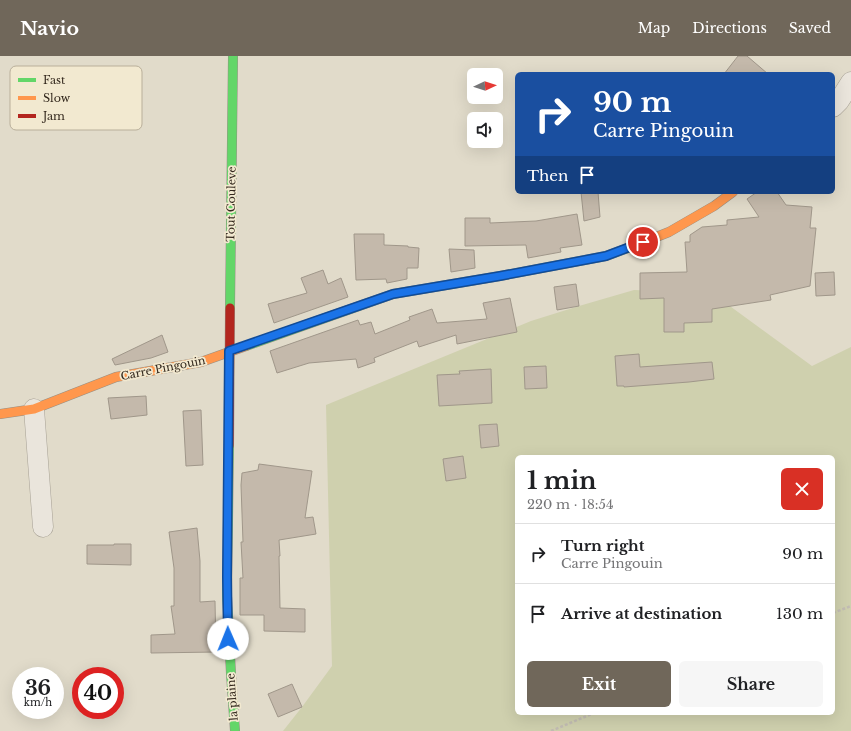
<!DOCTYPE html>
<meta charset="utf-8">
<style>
:root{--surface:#fff;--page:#f6f6f6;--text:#202124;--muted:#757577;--line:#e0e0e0;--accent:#70675a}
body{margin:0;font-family:"Libre Baskerville",serif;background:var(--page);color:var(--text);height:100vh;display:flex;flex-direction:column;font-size:15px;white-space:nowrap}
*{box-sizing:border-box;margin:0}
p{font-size:13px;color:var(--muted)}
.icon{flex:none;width:22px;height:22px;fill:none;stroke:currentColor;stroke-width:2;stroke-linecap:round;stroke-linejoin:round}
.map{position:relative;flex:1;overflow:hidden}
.sheet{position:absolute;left:515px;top:399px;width:320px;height:260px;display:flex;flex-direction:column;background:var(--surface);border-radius:6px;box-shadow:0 4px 16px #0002}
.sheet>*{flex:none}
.banner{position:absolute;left:515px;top:16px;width:320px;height:122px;border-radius:6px;box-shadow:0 4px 16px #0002;background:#1a4fa0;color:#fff;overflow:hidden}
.needle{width:26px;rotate:86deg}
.tools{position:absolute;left:467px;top:12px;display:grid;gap:8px}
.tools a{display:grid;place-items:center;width:36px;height:36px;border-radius:6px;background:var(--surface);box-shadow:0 4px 16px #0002;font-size:20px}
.speed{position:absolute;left:12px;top:611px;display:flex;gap:8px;font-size:20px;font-weight:700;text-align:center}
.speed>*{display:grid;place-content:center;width:52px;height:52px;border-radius:50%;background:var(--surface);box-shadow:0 4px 16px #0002;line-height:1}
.speed small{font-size:10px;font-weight:400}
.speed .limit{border:6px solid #d22;background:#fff;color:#111}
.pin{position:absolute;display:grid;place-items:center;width:34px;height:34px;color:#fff;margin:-17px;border:2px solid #fff;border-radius:50%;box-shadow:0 1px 4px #0007}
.me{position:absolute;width:44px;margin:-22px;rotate:359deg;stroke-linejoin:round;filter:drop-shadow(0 0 3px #0008)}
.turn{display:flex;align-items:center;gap:14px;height:84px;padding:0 12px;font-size:18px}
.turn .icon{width:52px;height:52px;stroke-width:2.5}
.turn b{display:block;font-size:28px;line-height:34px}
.then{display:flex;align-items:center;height:38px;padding:0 12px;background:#0003;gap:8px;font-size:15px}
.round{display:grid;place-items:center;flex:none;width:42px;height:42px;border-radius:6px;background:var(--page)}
.head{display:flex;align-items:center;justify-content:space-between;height:68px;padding:0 12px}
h1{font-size:24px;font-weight:800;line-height:30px}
.action{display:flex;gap:8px;margin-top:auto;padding:8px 12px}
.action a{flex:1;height:46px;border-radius:6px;background:var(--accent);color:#fff;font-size:16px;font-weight:800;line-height:46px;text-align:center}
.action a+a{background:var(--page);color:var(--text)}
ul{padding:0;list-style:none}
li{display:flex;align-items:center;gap:12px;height:60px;padding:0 12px;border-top:1px solid var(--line)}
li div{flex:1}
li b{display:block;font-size:15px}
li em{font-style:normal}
header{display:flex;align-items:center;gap:24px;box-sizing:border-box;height:56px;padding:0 20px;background:var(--accent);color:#fff}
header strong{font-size:19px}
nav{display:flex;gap:22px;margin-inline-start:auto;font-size:14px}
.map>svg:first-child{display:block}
.green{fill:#cfd0ae;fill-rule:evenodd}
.building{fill:#c4b9ab;stroke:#a0978a}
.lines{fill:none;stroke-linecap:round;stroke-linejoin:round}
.street-casing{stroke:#a6a094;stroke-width:21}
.fast-casing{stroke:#968f84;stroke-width:10}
.slow-casing{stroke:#968f84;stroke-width:10}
.jam-casing{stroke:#968f84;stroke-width:10}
.path{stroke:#c2bcb3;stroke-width:2.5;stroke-dasharray:3 2;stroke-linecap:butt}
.street{stroke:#eae5dc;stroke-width:20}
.fast{stroke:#63d668;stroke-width:9}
.slow{stroke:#ff974d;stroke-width:9}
.jam{stroke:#b3261e;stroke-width:9}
.route-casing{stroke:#114b97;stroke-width:10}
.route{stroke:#1a73e8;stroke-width:7}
.labels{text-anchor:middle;stroke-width:3.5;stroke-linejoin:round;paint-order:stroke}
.street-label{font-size:11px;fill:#33281d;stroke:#f2e9d0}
.key{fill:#f2e9d0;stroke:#b9af9a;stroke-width:1}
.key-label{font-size:11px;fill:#33281d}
</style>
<header>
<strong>Navio</strong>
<nav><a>Map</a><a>Directions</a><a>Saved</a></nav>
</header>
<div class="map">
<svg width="851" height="675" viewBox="0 0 851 675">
<rect width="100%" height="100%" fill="#e1dbca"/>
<!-- green -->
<path class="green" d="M634,234l78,3 100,73 39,-19v384h-568l19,-24 30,-41 -6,-261 205,-84 48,-15zM517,401h316v256h-316z"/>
<!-- building -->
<path class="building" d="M738,0h9l21,18h-44z
M581,136h17l2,25 -16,4z
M757,136h20l9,13 26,2 -2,21h6l-6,58 -40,9 1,5 -59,9v13l-28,1v9h-20v-34l-24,1v-26l47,-1 -2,-30h5v-7l12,-8 25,-2v-5l32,-3 -12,-18z
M577,158l5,31 -22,3 1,4 -33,6 -2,-13 -61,1v-28h25v5l46,-2z
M354,178h30v11l24,1v1l11,1 -1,20h-11v11l-20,4 -1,-4 -30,1z
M449,193l25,1 1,18 -24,4z
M323,214l5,14 13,-6 7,19 -74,26 -6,-19 39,-11 -6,-15z
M834,216l1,23 -19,1 -1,-23z
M576,228l3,22 -22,4 -3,-23z
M510,242l7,34 -60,12 -1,-9 -37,12 -2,-6 -43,17 1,4 -17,6 -2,-9 -47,4 -32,10 -7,-22 88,-31 2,5 11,-3 4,12 35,-14 -1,-3 23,-8 5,14 50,-4 -4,-16z
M162,279l6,17 -17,6 -36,7 -3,-6z
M639,298l1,13 72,-5 2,17 -25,3 -65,5v-1h-7l-2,-30z
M546,310l1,22 -22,1 -1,-22z
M491,313l1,34 -53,3 -2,-31 23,-1 -1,-3z
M146,340l1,19 -36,4 -3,-21z
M201,354l2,55 -17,1 -3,-55z
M497,368l2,22 -18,2 -2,-23z
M463,400l3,22 -20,3 -3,-22z
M259,408l53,7 -7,47 8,-1 3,17 -37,6 1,16h-1l1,52 25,1v23l-41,-1v-16h-24v-37h3l-2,-36h2l-2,-57 1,-12 16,-3z
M197,472l3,33v41l15,-1 1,51 -65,1v-18l24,-1 -4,-28h3v-38l-5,-36z
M114,488h17v21l-44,-1v-19h27z
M292,628l10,23 -24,10 -10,-23z"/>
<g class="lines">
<defs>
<path id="street" d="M833,51l6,-6 12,-19
M34,353l9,118"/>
<path id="fast" d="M230,252l3,-252
M246,290l147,-52 107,-18 106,-20 30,-11
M229,390l-2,150 4,78 4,57"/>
<path id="slow" d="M636,189l33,-13 45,-26 19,-14
M0,358l34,-5 82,-32 85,-15 45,-16"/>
<path id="jam" d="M229,390l1,-138"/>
</defs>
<!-- street casing -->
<use href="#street" class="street-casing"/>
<!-- fast casing -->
<use href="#fast" class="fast-casing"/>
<!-- slow casing -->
<use href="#slow" class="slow-casing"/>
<!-- jam casing -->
<use href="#jam" class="jam-casing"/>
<!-- path -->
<path class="path" d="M833,557l18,-7
M551,675l43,-18"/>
<!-- street -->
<use href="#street" class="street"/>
<!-- fast -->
<use href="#fast" class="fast"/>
<!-- slow -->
<use href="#slow" class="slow"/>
<!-- jam -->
<use href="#jam" class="jam"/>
</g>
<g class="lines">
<defs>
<path id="route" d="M228,583l-1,-62 2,-226 164,-57 107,-18 106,-20 37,-14"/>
</defs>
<!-- route casing -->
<use href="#route" class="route-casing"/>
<!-- route -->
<use href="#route" class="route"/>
</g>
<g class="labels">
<!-- street labels -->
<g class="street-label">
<text transform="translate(231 148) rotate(-89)" y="4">Tout Couleve</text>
<text transform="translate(163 312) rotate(-11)" y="4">Carre Pingouin</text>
<text transform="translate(232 641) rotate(-94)" y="4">la plaine</text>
</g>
</g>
<!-- legend -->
<rect x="10" y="10" width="132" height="64" rx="6" class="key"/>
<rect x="18" y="22" width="18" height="4" fill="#63d668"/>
<rect x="18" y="40" width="18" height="4" fill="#ff974d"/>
<rect x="18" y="58" width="18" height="4" fill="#b3261e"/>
<g class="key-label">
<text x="43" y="28">Fast</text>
<text x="43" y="46">Slow</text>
<text x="43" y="64">Jam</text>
</g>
</svg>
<div class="tools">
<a><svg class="needle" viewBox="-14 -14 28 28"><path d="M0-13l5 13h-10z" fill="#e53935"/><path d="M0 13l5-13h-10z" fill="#757577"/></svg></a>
<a><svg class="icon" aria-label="sound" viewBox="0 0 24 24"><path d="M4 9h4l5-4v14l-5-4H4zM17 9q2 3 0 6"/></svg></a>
</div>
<div class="speed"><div>36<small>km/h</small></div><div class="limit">40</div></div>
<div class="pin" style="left:643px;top:186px;background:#d93025"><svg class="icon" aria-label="arrive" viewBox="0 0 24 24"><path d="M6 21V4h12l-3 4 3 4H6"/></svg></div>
<svg class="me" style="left:228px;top:583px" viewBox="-20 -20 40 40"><circle r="19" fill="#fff"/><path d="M0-13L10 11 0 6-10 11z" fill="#1a73e8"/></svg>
<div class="banner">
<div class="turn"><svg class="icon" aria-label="right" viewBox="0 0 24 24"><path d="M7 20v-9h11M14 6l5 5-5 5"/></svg><div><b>90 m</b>Carre Pingouin</div></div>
<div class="then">Then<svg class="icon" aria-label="arrive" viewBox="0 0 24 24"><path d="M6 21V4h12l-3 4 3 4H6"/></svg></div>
</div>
<section class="sheet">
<div class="head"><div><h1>1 min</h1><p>220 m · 18:54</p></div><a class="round" style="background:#d93025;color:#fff"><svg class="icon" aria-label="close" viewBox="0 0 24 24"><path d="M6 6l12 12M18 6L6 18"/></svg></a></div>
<ul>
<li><svg class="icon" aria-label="right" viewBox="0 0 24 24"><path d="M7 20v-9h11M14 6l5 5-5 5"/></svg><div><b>Turn right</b><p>Carre Pingouin</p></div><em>90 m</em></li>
<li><svg class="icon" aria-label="arrive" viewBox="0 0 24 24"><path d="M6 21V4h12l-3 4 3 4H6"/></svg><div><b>Arrive at destination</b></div><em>130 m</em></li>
</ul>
<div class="action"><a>Exit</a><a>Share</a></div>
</section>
</div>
